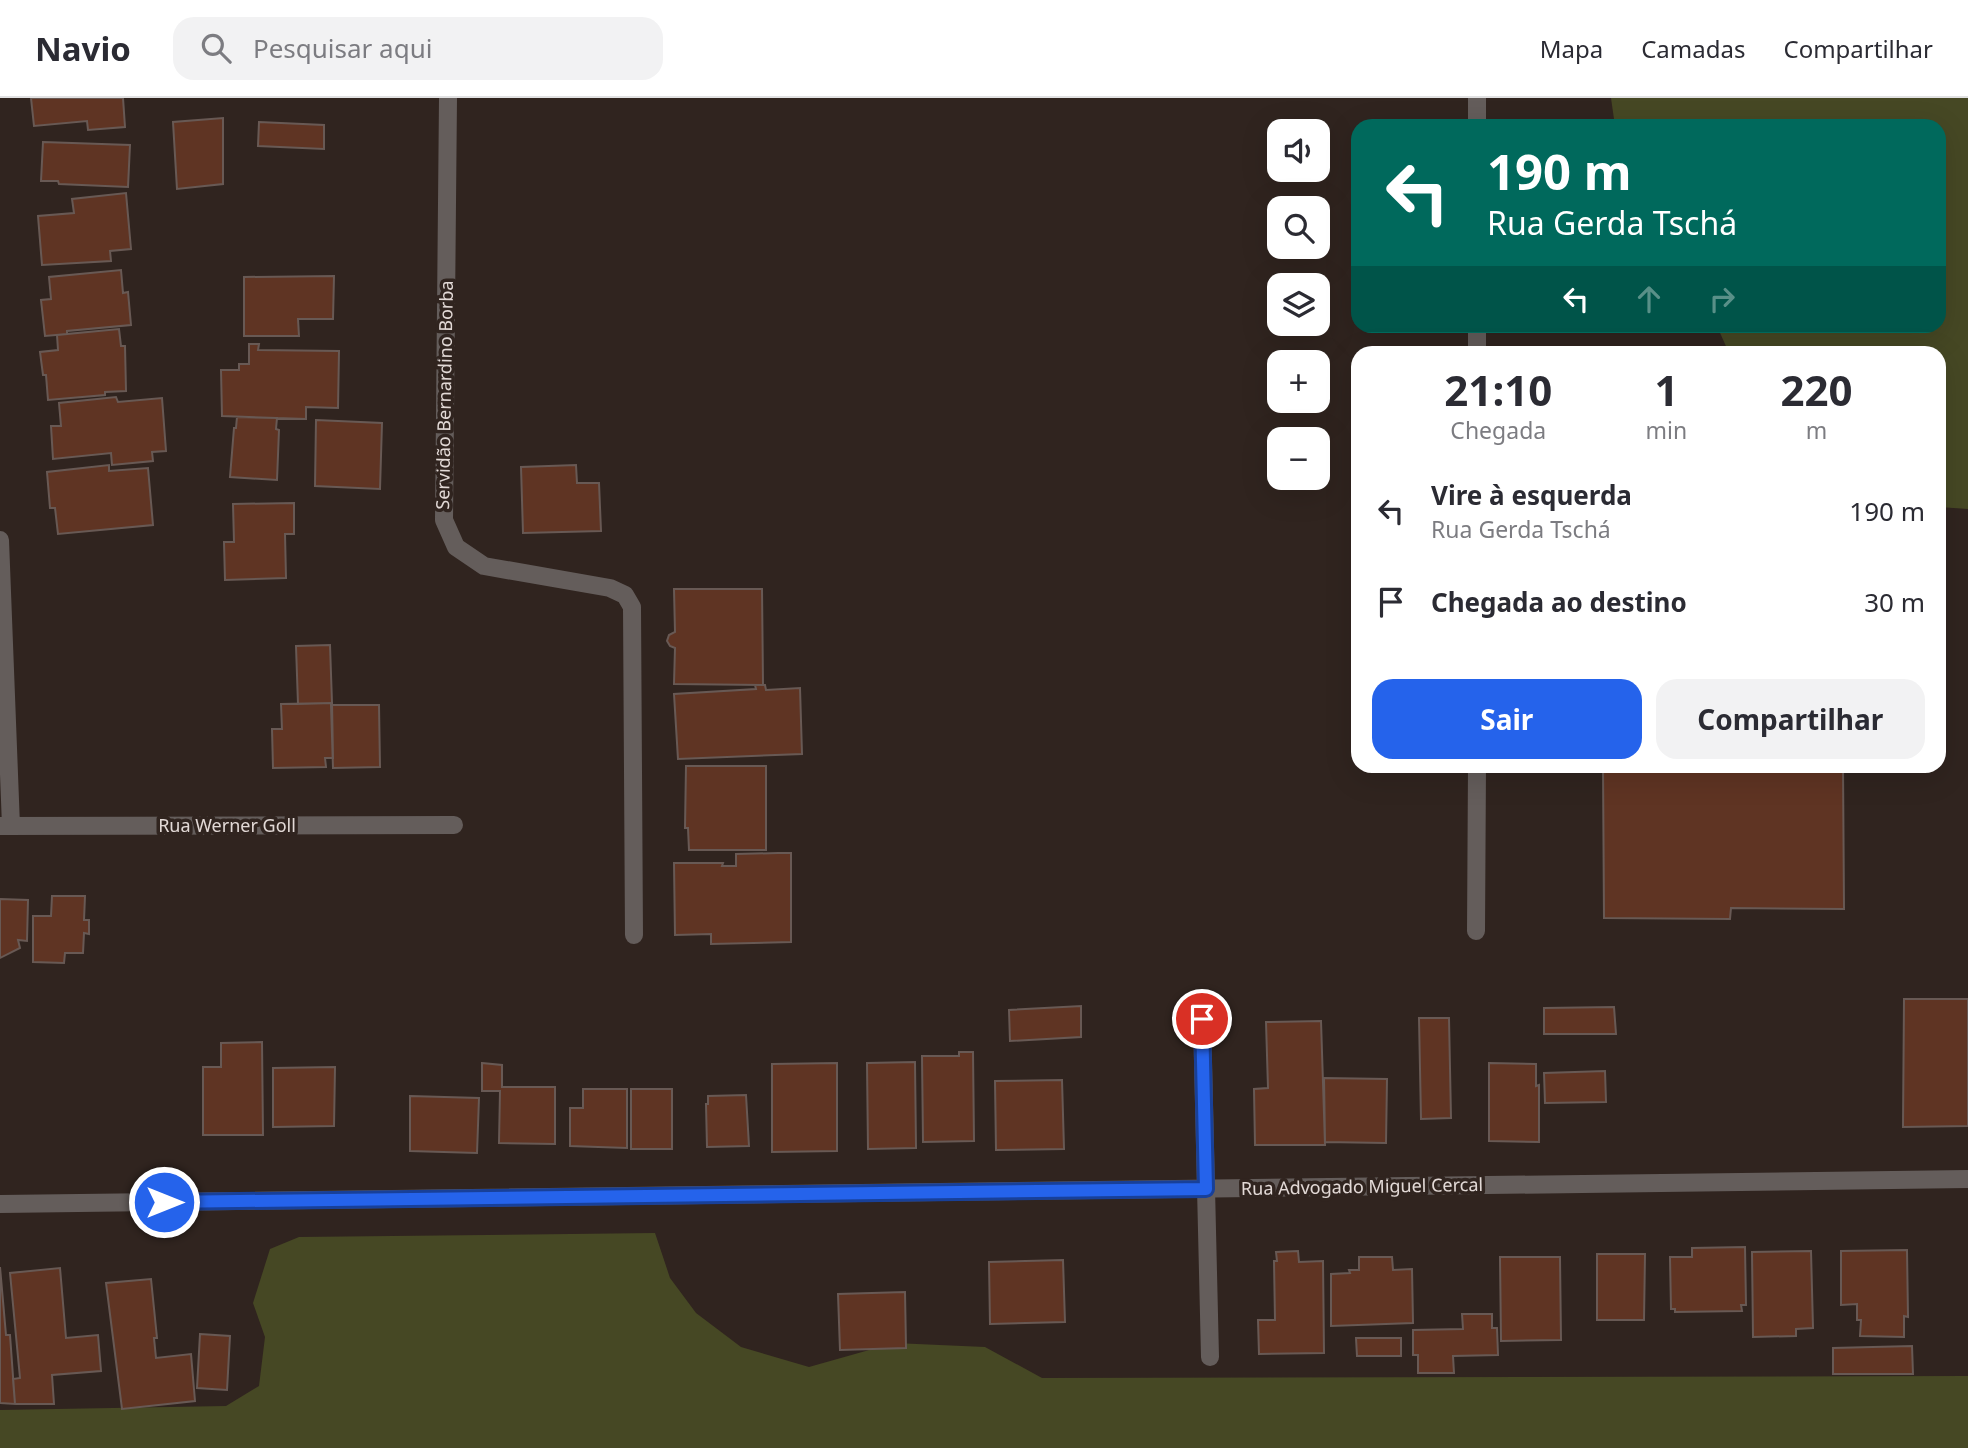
<!DOCTYPE html>
<html lang="pt">
<meta charset="utf-8">
<style>
:root{--surface:#fff;--page:#f2f2f3;--text:#2b2b33;--muted:#7c7c81;--line:#e1e1e2;--accent:#2563eb}
body{margin:0;font-family:"Noto Sans",sans-serif;background:var(--page);color:var(--text);height:100vh;display:flex;flex-direction:column;font-size:26px;white-space:nowrap}
*{box-sizing:border-box;margin:0}
p{font-size:23px;color:var(--muted)}
.icon{flex:none;width:38px;height:38px;fill:none;stroke:currentColor;stroke-width:2;stroke-linecap:round;stroke-linejoin:round}
.map{position:relative;flex:1;overflow:hidden}
.drawer{position:absolute;left:1351px;top:248px;width:595px;height:427px;display:flex;flex-direction:column;background:var(--surface);border-radius:21px;box-shadow:0 7px 28px #0002}
.drawer>*{flex:none}
.guide{position:absolute;left:1351px;top:21px;width:595px;height:214px;border-radius:21px;box-shadow:0 7px 28px #0002;background:#00695c;color:#fff;overflow:hidden}
.buttons{position:absolute;left:1267px;top:21px;display:grid;gap:14px}
.buttons a{display:grid;place-items:center;width:63px;height:63px;border-radius:14px;background:var(--surface);box-shadow:0 7px 28px #0002;font-size:35px}
.pin{position:absolute;display:grid;place-items:center;width:60px;height:60px;color:#fff;margin:-30px;border:4px solid #fff;border-radius:50%;box-shadow:0 2px 7px #0007}
.me{position:absolute;width:77px;margin:-38px;rotate:90deg;stroke-linejoin:round;filter:drop-shadow(0 0 5px #0008)}
.turn{display:flex;align-items:center;gap:24px;height:147px;padding:0 21px;font-size:32px}
.turn .icon{width:91px;height:91px;stroke-width:2.5}
.turn b{display:block;font-size:49px;line-height:60px}
.lanes{display:flex;align-items:center;height:66px;padding:0 21px;background:#0003;justify-content:center;gap:35px;direction:ltr}
.lanes .off{opacity:.35}
.eta{display:flex;justify-content:space-evenly;align-items:center;height:119px;text-align:center}
.eta b{font-size:42px;font-weight:700;line-height:49px}
.button{display:flex;gap:14px;margin-top:auto;padding:14px 21px}
.button a{flex:1;height:80px;border-radius:21px;background:var(--accent);color:#fff;font-size:28px;font-weight:700;line-height:80px;text-align:center}
.button a+a{background:var(--page);color:var(--text)}
ul{padding:0;list-style:none}
li{display:flex;align-items:center;gap:21px;height:91px;padding:0 21px}
li div{flex:1}
li b{display:block;font-size:26px}
li em{font-style:normal}
header{display:flex;align-items:center;gap:42px;box-sizing:border-box;height:98px;padding:0 35px;background:var(--surface);border-bottom:2px solid var(--line)}
header strong{font-size:33px}
nav{display:flex;gap:38px;margin-inline-start:auto;font-size:24px}
.search{width:490px;height:63px;background:var(--page);display:flex;align-items:center;gap:18px;box-sizing:border-box;padding:0 24px;border-radius:21px;color:var(--muted);font-size:26px}
.map>svg:first-child{display:block}
.green{fill:#464824}
.building{fill:#5f3423;stroke:#685954;stroke-width:2}
.lines{fill:none;stroke-linecap:round;stroke-linejoin:round}
.service{stroke:#645d5b;stroke-width:18}
.minor{stroke:#645d5b;stroke-width:18}
.route-casing{stroke:#184099;stroke-width:18}
.route{stroke:#2563eb;stroke-width:12}
.labels{text-anchor:middle;stroke-width:7;stroke-linejoin:round;paint-order:stroke}
.street-label{font-size:18px;fill:#e2d9d6;stroke:#30241f}
</style>
<header>
<strong>Navio</strong>
<div class="search"><svg class="icon" aria-label="search" viewBox="0 0 24 24"><circle cx="10" cy="10" r="6"/><path d="M15 15l6 6"/></svg>Pesquisar aqui</div>
<nav><a>Mapa</a><a>Camadas</a><a>Compartilhar</a></nav>
</header>
<div class="map">
<svg width="1968" height="1350" viewBox="0 0 1968 1350">
<rect width="100%" height="100%" fill="#30241f"/>
<!-- green -->
<path class="green" d="M1611,0h357v411l-29,-2v-153l-210,-1 -12,-27h222v-200h-324z
M655,1135l15,45 26,35 45,34 68,20 85,-24 91,4 57,31 926,-2v72h-1968v-38l226,-4 33,-20 6,-49 -12,-34 17,-54 29,-12z"/>
<!-- building -->
<path class="building" d="M31,0h92l2,29 -37,3 -1,-9 -53,5z
M223,20v66l-46,5 -4,-67z
M259,24l65,3v24l-66,-3z
M43,44l87,3 -2,42 -69,-3 -1,-3h-17z
M126,95l5,56 -21,2 1,10 -69,4 -4,-49 36,-3 -2,-14z
M121,172l2,23 5,-1 3,33 -64,6v3l-22,2 -4,-36 10,-1 -2,-22z
M334,178l-1,43h-35l1,17h-55v-59z
M119,231l2,17h4l1,45 -21,1v3l-57,5 -2,-25h-3l-3,-23 18,-2 -1,-15z
M249,246h10l-1,6 81,1 -1,57 -32,-1v12l-84,-3 -1,-46h18v-6h10z
M116,299l2,5 44,-4 4,53 -14,1 1,9 -41,4 -1,-12 -58,6 -2,-33h10l-2,-23z
M237,319l40,1 -1,11 3,1 -2,50 -47,-3 4,-49h2z
M316,322l66,3 -2,66 -65,-3z
M109,367v6l39,-3 5,57 -95,9 -3,-26h-5l-3,-36z
M576,367l1,18h22l2,48 -78,2 -2,-66z
M294,405v31h-9l1,44 -61,2 -1,-38h10l-1,-38z
M674,491h88l1,96 -89,-1 1,-36 -5,-2 -3,-5 2,-6 6,-3z
M330,547l2,58 -34,1 -2,-58z
M755,587h10l1,5 34,-2 2,66 -124,5 -4,-65 82,-5z
M332,605l1,55h-8l1,9 -53,1 -1,-39h10l-1,-25z
M331,607h48l1,62 -47,1z
M686,668h80v84h-77l-1,-22h-3z
M1603,668h240l1,143 -113,-1 -1,11 -126,-1z
M778,755h13v89l-80,2v-10l-36,1 -1,-72h49l-1,3h14v-12z
M52,798h33l-1,24h5v14l-5,-1 -1,20h-18l-1,10 -31,-1v-46h18z
M0,801l28,1 -1,41 -9,-1 2,8 -20,10z
M1904,901h64v127l-65,1z
M1081,908v31l-71,4 -1,-31z
M1544,910l70,-1 2,27h-72z
M1419,920h30l2,100 -30,1z
M1321,923l4,124h-70l-1,-56 14,-1 -2,-66z
M262,944l1,93h-60v-68h18v-24z
M959,954h14l1,89 -51,1 -1,-86h37z
M915,964l1,86 -48,1 -1,-86z
M482,965l20,2v22h53v57l-56,-1 1,-52h-18z
M837,965v88l-65,1v-88z
M1489,965l47,1v22l3,-1v57l-50,-1z
M335,969l-1,59 -61,1v-59z
M1605,973l1,31 -61,1 -1,-30z
M1324,980l63,1 -1,64 -61,-1z
M1062,982l2,69 -68,1 -1,-69z
M583,991h44v59l-57,-2v-38h13z
M631,991h41v60h-41z
M746,997l3,51 -42,1 -1,-43h2v-8z
M410,998l69,2 -2,55 -67,-2z
M1745,1149l1,58h-5l1,6 -67,1v-3h-4l-1,-52h22v-9z
M1907,1152l1,67 -4,-1v21l-44,-1 1,-16h-4v-16l-16,1v-54z
M1298,1153l1,11 24,-1 1,92 -65,1 -1,-34h17l-1,-59h3l-1,-9z
M1811,1153l2,77 -17,1v7l-43,1 -1,-85z
M1597,1156h48l-1,66h-47z
M1359,1159h33l1,13 19,-1 1,54 -82,3v-52l19,-1 -1,-3h10z
M1500,1159h60l1,83 -60,1z
M1063,1162l2,62 -75,2 -1,-62z
M0,1169l6,68h4l5,69 -15,-1z
M60,1170l6,70 32,-3 3,36 -49,4 2,29h-39l-2,-25 7,-1 -10,-105z
M151,1181l6,59h-3l2,20 35,-4 4,47 -73,8 -16,-126z
M905,1194l1,56 -66,2 -2,-56z
M1462,1216h30v14h5l1,27 -45,1 1,17h-36v-18h-5v-25l50,-1z
M200,1236l30,2 -3,54 -30,-2z
M1356,1240h45v18h-44z
M1912,1248l1,28h-80v-26z"/>
<g class="lines">
<!-- service -->
<path class="service" d="M1477,28v-28
M1477,256v-28
M1476,833l1,-165"/>
<!-- minor -->
<path class="minor" d="M448,0l-4,422 12,27 28,19 126,22 15,7 7,12 2,328
M0,442l11,286
M0,728l454,-1
M1202,921l8,338
M0,1106l1968,-25"/>
</g>
<g class="lines">
<defs>
<path id="route" d="M164,1104l1042,-13 -4,-170"/>
</defs>
<!-- route casing -->
<use href="#route" class="route-casing"/>
<!-- route -->
<use href="#route" class="route"/>
</g>
<g class="labels">
<!-- street labels -->
<g class="street-label">
<text transform="translate(445 297) rotate(-89)" y="6">Servidão Bernardino Borba</text>
<text x="227" y="734">Rua Werner Goll</text>
<text transform="translate(1362 1089) rotate(-1)" y="6">Rua Advogado Miguel Cercal</text>
</g>
</g>
</svg>
<div class="buttons">
<a><svg class="icon" aria-label="sound" viewBox="0 0 24 24"><path d="M4 9h4l5-4v14l-5-4H4zM17 9q2 3 0 6"/></svg></a>
<a><svg class="icon" aria-label="search" viewBox="0 0 24 24"><circle cx="10" cy="10" r="6"/><path d="M15 15l6 6"/></svg></a>
<a><svg class="icon" aria-label="layers" viewBox="0 0 24 24"><path d="M12 4l9 5-9 5-9-5zM3 14l9 5 9-5"/></svg></a>
<a>+</a>
<a>−</a>
</div>
<div class="pin" style="left:1202px;top:921px;background:#d93025"><svg class="icon" aria-label="arrive" viewBox="0 0 24 24"><path d="M6 21V4h12l-3 4 3 4H6"/></svg></div>
<svg class="me" style="left:164px;top:1104px" viewBox="-20 -20 40 40"><circle r="17" fill="#2563eb" stroke="#fff" stroke-width="3"/><path d="M0-11L8 9 0 5-8 9z" fill="#fff"/></svg>
<div class="guide">
<div class="turn"><svg class="icon" aria-label="left" viewBox="0 0 24 24"><path d="M17 20v-9H6M10 6l-5 5 5 5"/></svg><div><b>190 m</b>Rua Gerda Tschá</div></div>
<div class="lanes"><svg class="icon" aria-label="left" viewBox="0 0 24 24"><path d="M17 20v-9H6M10 6l-5 5 5 5"/></svg><svg class="icon off" aria-label="ahead" viewBox="0 0 24 24"><path d="M12 20V5M6 11l6-6 6 6"/></svg><svg class="icon off" aria-label="right" viewBox="0 0 24 24"><path d="M7 20v-9h11M14 6l5 5-5 5"/></svg></div>
</div>
<section class="drawer">
<div class="eta">
<div><b>21:10</b><p>Chegada</p></div>
<div><b>1</b><p>min</p></div>
<div><b>220</b><p>m</p></div>
</div>
<ul>
<li><svg class="icon" aria-label="left" viewBox="0 0 24 24"><path d="M17 20v-9H6M10 6l-5 5 5 5"/></svg><div><b>Vire à esquerda</b><p>Rua Gerda Tschá</p></div><em>190 m</em></li>
<li><svg class="icon" aria-label="arrive" viewBox="0 0 24 24"><path d="M6 21V4h12l-3 4 3 4H6"/></svg><div><b>Chegada ao destino</b></div><em>30 m</em></li>
</ul>
<div class="button"><a>Sair</a><a>Compartilhar</a></div>
</section>
</div>
